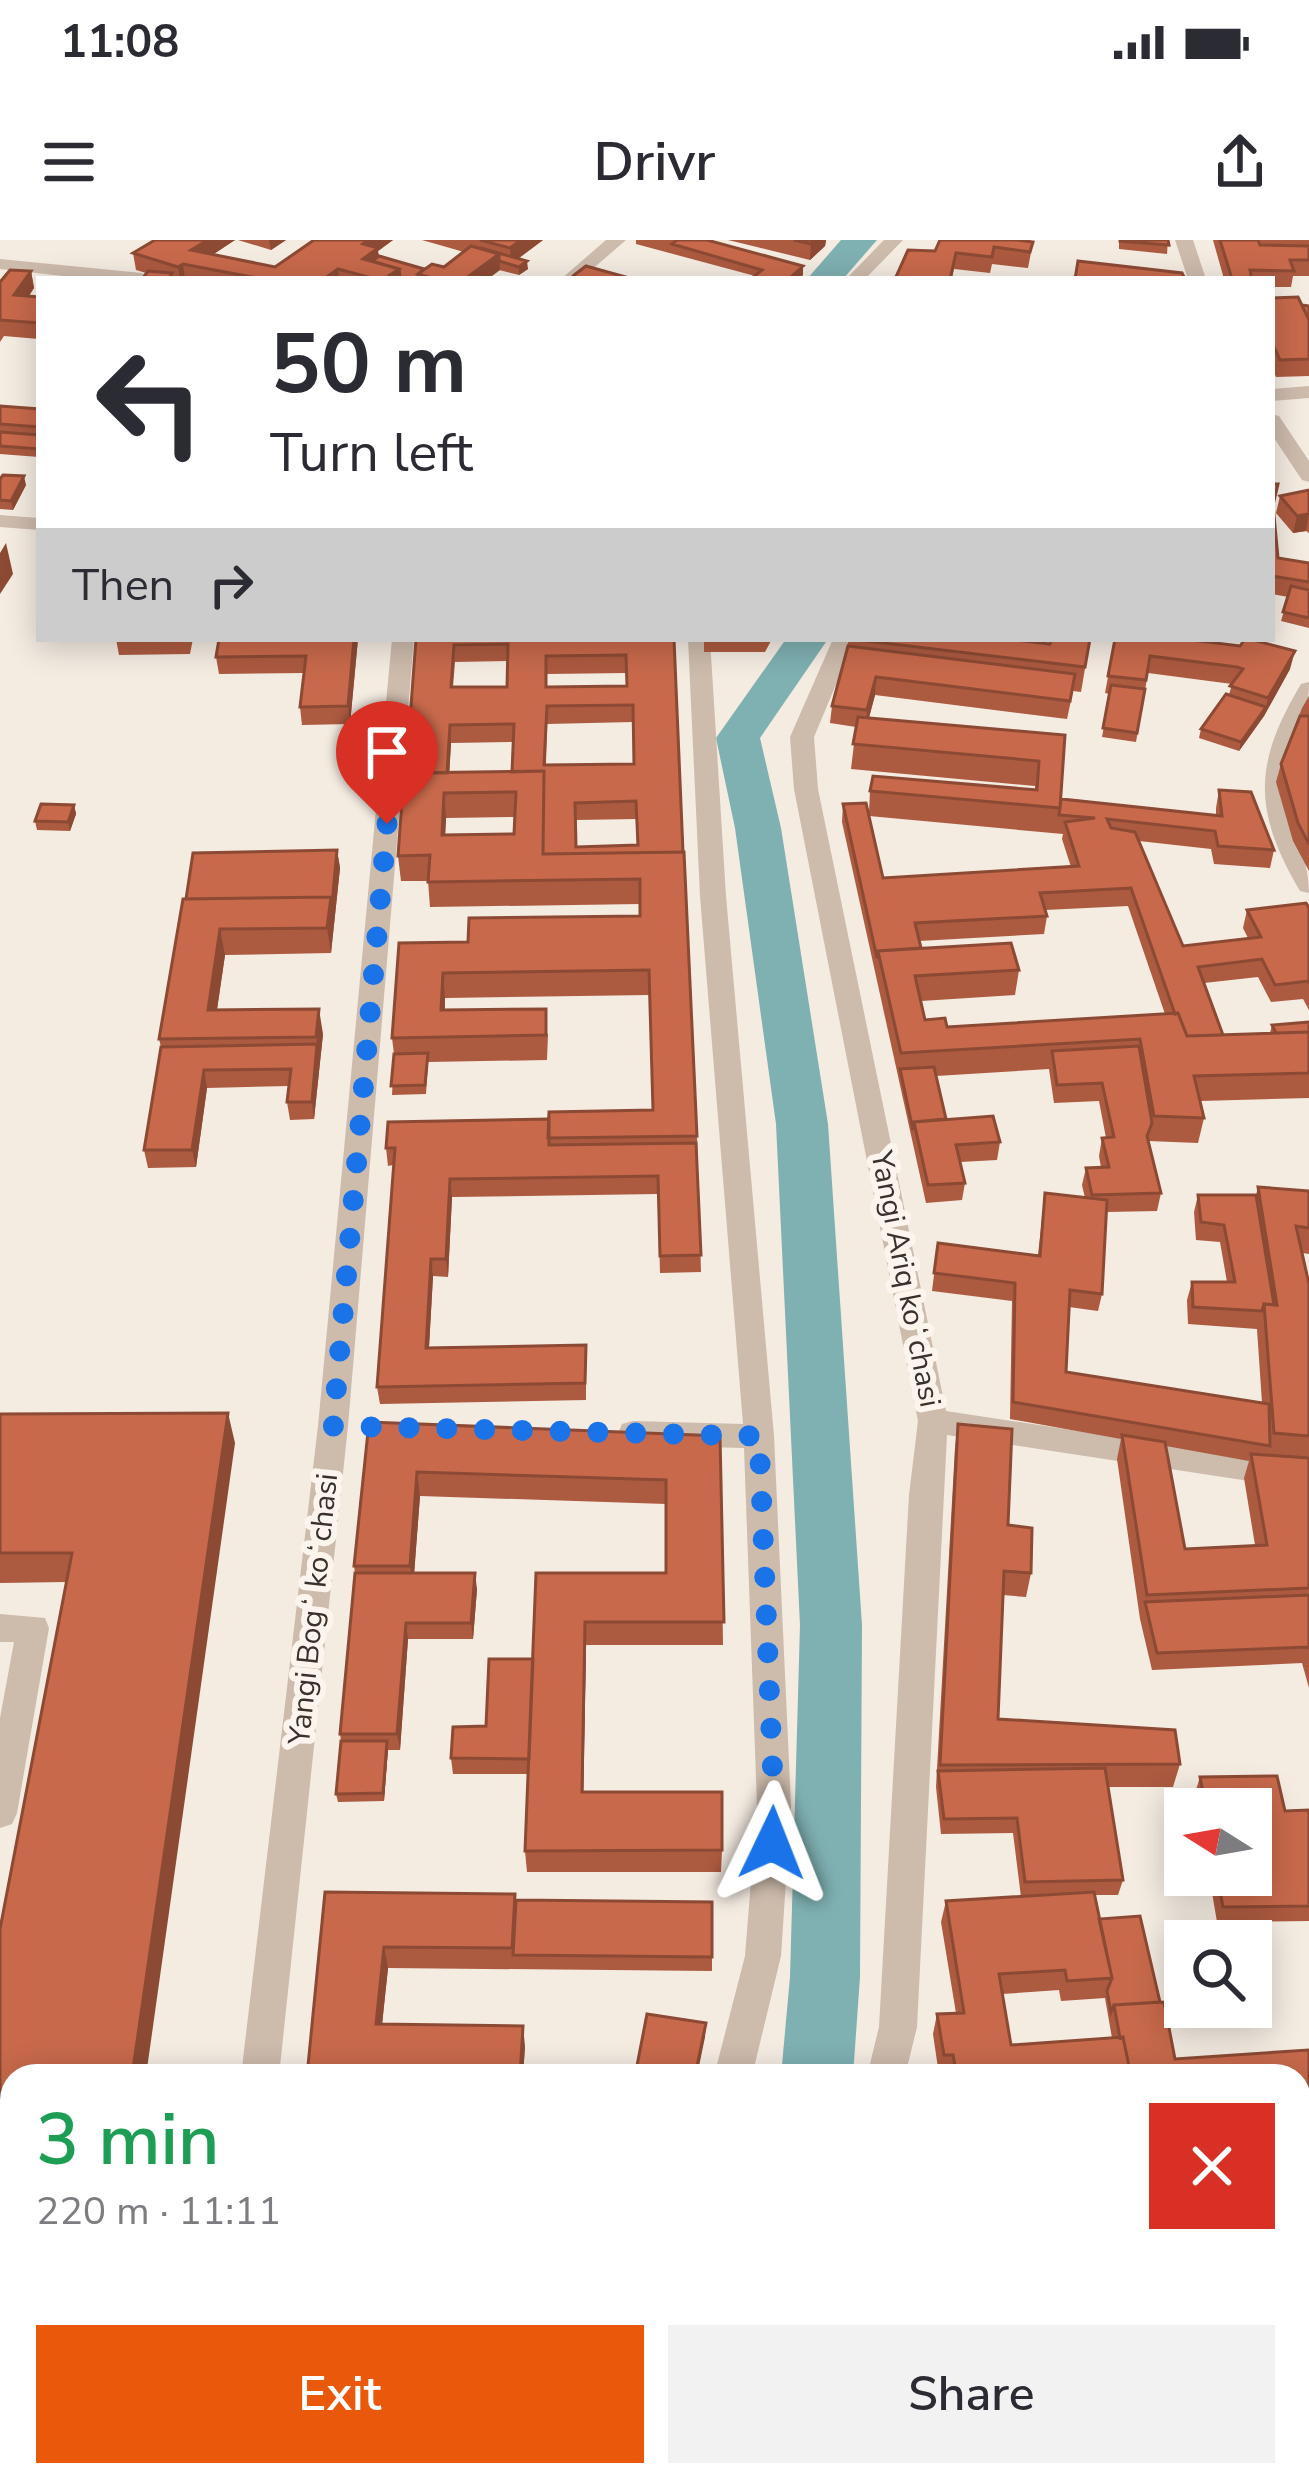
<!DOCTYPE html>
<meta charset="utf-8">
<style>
:root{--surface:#fff;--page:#f2f2f3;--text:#2b2b33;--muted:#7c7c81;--accent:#ea580c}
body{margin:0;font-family:"Nunito Sans",sans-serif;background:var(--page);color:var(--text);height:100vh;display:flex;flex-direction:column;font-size:45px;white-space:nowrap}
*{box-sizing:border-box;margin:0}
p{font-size:39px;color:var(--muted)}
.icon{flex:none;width:66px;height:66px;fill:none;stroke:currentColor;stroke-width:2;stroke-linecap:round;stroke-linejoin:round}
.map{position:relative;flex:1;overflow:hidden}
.details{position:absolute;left:0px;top:1824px;width:1311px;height:423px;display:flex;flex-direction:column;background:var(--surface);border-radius:36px 36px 0 0;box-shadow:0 6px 30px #0003}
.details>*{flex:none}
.hud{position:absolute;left:36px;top:36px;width:1239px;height:366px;border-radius:0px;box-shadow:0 6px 30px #0003;background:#fff;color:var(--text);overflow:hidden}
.needle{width:78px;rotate:281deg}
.tools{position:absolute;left:1164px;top:1548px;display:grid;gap:24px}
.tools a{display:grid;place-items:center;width:108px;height:108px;border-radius:0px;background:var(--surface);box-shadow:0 6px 30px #0003;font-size:60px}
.pin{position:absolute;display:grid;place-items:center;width:102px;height:102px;color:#fff;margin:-123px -51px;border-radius:50% 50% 50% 0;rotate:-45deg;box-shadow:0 0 12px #0007}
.pin .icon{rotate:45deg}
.me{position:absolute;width:132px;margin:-66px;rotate:2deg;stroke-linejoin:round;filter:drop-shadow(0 0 9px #0008)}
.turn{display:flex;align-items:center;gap:42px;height:252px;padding:0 36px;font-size:54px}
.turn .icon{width:156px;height:156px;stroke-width:2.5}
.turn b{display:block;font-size:84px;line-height:102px}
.then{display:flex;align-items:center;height:114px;padding:0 36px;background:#0003;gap:24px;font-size:45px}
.round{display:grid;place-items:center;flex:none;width:126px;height:126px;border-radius:0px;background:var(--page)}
.head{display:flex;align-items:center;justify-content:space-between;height:204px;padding:0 36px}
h1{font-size:72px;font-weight:600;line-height:90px;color:#1e9e55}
.primary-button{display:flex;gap:24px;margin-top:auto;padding:24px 36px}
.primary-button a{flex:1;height:138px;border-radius:0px;background:var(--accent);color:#fff;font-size:48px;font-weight:600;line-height:138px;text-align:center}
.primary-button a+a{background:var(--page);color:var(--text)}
.status{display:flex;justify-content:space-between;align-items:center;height:84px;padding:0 60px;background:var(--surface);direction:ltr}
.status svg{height:33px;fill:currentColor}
header{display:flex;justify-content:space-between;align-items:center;height:156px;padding:0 36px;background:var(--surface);font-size:54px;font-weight:600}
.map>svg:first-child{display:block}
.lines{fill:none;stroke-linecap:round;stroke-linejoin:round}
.canal{fill:#7fb0b2;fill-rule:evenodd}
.service{fill:#cdbbac;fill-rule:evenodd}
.minor{fill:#cdbbac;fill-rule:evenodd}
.tertiary{fill:#cdbbac;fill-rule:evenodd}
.wall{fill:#ac5a40;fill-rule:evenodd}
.shaded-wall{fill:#8c4a34}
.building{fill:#c8694b;stroke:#8c4a34;stroke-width:3;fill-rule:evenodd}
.route{stroke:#1a73e8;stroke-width:21;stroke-dasharray:0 37.8}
.labels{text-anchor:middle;stroke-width:12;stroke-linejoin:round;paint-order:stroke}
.street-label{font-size:30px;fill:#3b302b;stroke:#fbf5ee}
</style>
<div class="status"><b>11:08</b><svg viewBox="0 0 49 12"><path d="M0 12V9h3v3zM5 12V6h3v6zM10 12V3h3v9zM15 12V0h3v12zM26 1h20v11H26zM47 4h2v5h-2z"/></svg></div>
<header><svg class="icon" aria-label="menu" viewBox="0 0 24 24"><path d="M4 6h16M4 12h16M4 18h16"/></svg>Drivr<svg class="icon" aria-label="share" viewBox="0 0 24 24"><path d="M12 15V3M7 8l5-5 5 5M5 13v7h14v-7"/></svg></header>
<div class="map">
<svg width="1309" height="2245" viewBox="0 0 1309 2245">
<rect width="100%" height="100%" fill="#f4ebe1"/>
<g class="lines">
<!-- canal -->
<path class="canal" d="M841,0h36l-34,39h-36z
M786,399h42l-68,99 21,90 47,296 34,501 -2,352 -7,99h-72l9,-99 10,-352 -24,-501 -41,-296 -19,-90z"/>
<!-- service -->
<path class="service" d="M0,1374l45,4 4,10 -32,185 -5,11 -12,4v-110l14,-76h-14z
M0,2105h12v40h-12z"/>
<!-- minor -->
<path class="minor" d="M606,0h20l-45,39h-20z
M884,0h19l-38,39h-19z
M0,19l142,14 9,6h-61l-90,-10z
M1309,146v12l-37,3v-12z
M0,275l39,3v12l-39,-3z
M392,399h22l-66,787 -69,650h-38l77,-650z
M688,399h22l16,257 48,540 17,369 -10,151 -29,120h-38l31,-120 12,-151 -13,-357 -111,-3 -11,-3 -4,-9 4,-9 11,-3 110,3 -43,-528z
M833,399h22l-41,98 4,52 128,622 363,55v24l-362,-55 -30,592 -12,49h-38l12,-49 30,-532 9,-74 -124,-632 -4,-52z
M1309,442c0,43 -22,63 -24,101 -2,38 24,65 24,110l-9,-2c-47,-80 -47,-127 1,-207z
M206,2235h42l-1,10h-42z
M611,2235h42l-1,10h-42z
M764,2235h42l-3,10h-42z"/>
<!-- tertiary -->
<path class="tertiary" d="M1175,0h18l13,39h-18z
M1272,174l7,2 30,45v21l-7,-2 -30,-45z"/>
</g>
<!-- wall -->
<path class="wall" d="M155,0h80l-23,15 63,12 39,-27h79l-15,11 1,5 45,13 20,-2 20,-15 -42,-12h121l-24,18 9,11 -9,6 -20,-5 -12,9h-345l4,-6 -10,-3 -3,-17z
M238,0h48l-15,10z
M636,0h71l96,26v9l-5,4h-46l3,-3 -119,-32z
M728,0h98l-1,6 -15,14z
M1119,0h49l-1,14 -48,-5z
M1213,0h96v36h-16l-2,11h-19v-8h-48z
M1033,2l-5,26 -36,-4 -2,9 -36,-4 -2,10h-57l40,-28z
M31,31l3,17 -5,8 10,1v42l-35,-3 -4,6v-60z
M1272,58l37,8v70l-33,1 -4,-9z
M0,166l39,3v48l-39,-3z
M0,239l26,6 -13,25 -13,-1z
M1272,244l6,74 31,5v65l-28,-7 7,-24 -16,-3z
M1309,250v43l-3,-2 -13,2 -17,-20 4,-17z
M116,399h77l-3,15 -71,1z
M219,399h139l-8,85 -48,1 -2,-18 4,-34 -85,1 -3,-17z
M416,399h258l23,497 4,136 -41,1 -2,-79 -206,3 -4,80 -15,-1 -4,71 157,-2v55l-206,4 -3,-17 16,-222 -5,1 -2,-18 163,-29 104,-9 -4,-115 -204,3v12l103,24 -1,26 -119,2 -2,32 -34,1 2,-41 -2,-16 76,-96 172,-26v-12l-210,3 -2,-26h-27l-3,-25zM507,421v26h-54l2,-25zM626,433l1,13 -80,1v-13zM633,482l1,42 -88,1 1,-41zM513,502l-1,30 -63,1 2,-30zM515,577l-1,17 -69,1 1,-17zM636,579l1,26 -61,2v-27z
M704,399h68l-7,13h-61z
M849,399l201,5 40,-5 -9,53 -8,-1 -6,28 -192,-24 -6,23 196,17 -4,63 155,17v-7l3,-18 55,60 -4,18 -56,-4 -3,-15 -72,-8 44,105 65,-8 -5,-10 4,-18 62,-2v102l-6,-11 -32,3 -13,-25 -54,6 19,52 47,-2 2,-8 37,-3v76l-109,3 4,17 -6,25 -50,-2 13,52 -4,18 -50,1 -5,82 -4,17 -29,-4 -3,65 196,31 -5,-74 -69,-5 -1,-24 5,-18h35l-7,-40 -24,-2 -2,-28 4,-17h58l2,-8 51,4v63l-7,-1 7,31v404l-7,-25 -150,7 -12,-51 -23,-160 4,-20 -111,-20 2,-118 -80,-10 6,-48 100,12 7,-62 40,5 -3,-13 4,-17 15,-1 -2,-11 3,-18h4l-7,-37 -45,2 -5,-34 -113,7 10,43 54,23 -3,18 -37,2 5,21 -3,17 -36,3 -84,-381 1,-18 26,8 1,-21 165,-1v-4l-184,-17 5,-42 -26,-4 2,-17zM869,576l194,18 -1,5 9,28 -188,11zM1128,666l37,108 -218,13 -22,-7 -4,-19 94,-6 4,-25 -98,-22 -2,-7 125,-7 3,-18 -2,-6zM1166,1206l83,15 -5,17 11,67 -70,4z
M1115,399l175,30 -26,47 -25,35 -40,-13 2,-9 28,-34 3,-11 -84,-11 -12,69 -34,-5 8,-43 -5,-1z
M1309,456v175l-16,-30 -17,-59 5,-18 21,-56z
M74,565l2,9 -6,17 -33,-1 -2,-9z
M337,610l3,18 -9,85 -106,2 -8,55 106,24 -9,85 -24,1 -3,-18 2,-16 -82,2 -11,79 -48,1 -4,-18 17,-103 -2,-8 24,-140z
M0,1174l235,29 -223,633v150h-12v-297l66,-347 -66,1z
M369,1182l351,14 3,209h-137l-3,147 139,58 -1,22h-194l-2,-21 3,-77h-75l-2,-16 35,-32 47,-67 3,-86h130v-69l-246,-8 -6,77 63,16 -4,50h-65l-8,111h-12l-4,51 -46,1 -2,-8 5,-53 -1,-7 15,-161 -1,-7z
M958,1184l73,149 -5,24 -23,-2 -5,124 182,45 -7,23h-65l15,93 -5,15h-24l5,24 61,83 15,57 134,-9v362l-10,-1v-142h6l-6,-24v-169l-360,-1 -6,-41 4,-20 19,-1 -15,-91 5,-21 75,-4 -8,-64 -72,1 -5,-47 19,-339zM1059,1750l2,11 44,-3 7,40 -101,7 -9,-51z
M1200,1537l85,34 24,-1v111l-92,1 -8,-47h42v-66h-54l-2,-16z
M325,1652l191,8 196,2v69l-324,-3 -6,56 143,22 -2,30h-216z
M823,2235h119l5,10h-121z
M1198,2235h81l2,10h-81z"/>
<!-- shaded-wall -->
<path class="shaded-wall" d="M208,0h27l-41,27 -3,-17z
M269,0h17l-15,10z
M369,0h24l-15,11 1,14 -15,2 -1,-23z
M521,0h22l-32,24 -1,-16z
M815,0h11l-1,6 -15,14 1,-16z
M499,14l1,16 -12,9h-23z
M527,21l1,8 -9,6v-8z
M183,24l2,15h-5l-2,-12z
M803,26v9l-5,4h-7z
M338,29l1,10h-15z
M399,29l1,10h-16z
M31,31l3,17 -16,23 -4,-16z
M24,236l2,9 -13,25 -2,-9z
M1309,274l-3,17 -13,2 4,-17z
M6,303l7,31 -13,20v-41z
M354,399h4l-8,85 -2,-18z
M1295,411l-5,18 -26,47 -25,35 2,-9 25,-35 2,-9z
M876,437l-1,18 -9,33 1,-18z
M450,485l1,18 -3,55 -2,-18z
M444,553l2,25 -2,42 -2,-25z
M74,565l2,9 -6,17 -2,-9z
M337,610l3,18 -9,85 -4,-25z
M220,689l5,26 -12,81 -5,-26z
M443,733l2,25 -2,37 -2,-25z
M319,769l4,25 -9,85 -2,-17z
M204,830l3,18 -11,79 -4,-17z
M450,939l2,18 -4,80 -2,-18z
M431,1019l2,17 -5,89 -2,-17z
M228,1173l7,30 -89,633h-14z
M417,1232l3,24 -7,93 -3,-23z
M475,1333l2,16 -4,50 -2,-16z
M585,1382l1,23 -3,169 -1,-22z
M406,1383l2,16 -8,111 -3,-16z
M387,1501l1,8 -4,52 -1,-8z
M384,1707l4,21 -8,76 -4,-20z
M706,1783l-1,14 -8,39h-2z
M523,1786l2,20 -2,30h-3z
M157,2235h7l-1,10h-7z"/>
<!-- building -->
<path class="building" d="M155,0h53l-17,10 84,17 39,-27h55l-6,4 15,4 -15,11 36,10 -15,10h-9l-37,-10 -14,10h-62l-79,-15 -5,3 -45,-14z
M480,0h41l-11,8z
M677,0h30l96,26 -12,11 5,2h-41l-3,-1 10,-8 -90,-26z
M794,0h21l-4,4z
M940,0h77l16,2 -3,10 -36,-5 -2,10 -36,-4 -6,26h-55l13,-29 27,1z
M1168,0l1,5 -49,-4v-1z
M1220,0h38l2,5 49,1v14h-19l4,11 -44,-1 2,9h-20z
M471,6l28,8 -34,25h-30l-17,-5 14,-10 12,3z
M480,8h1l46,13 -8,6 -20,-6v-7z
M379,16l45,13 -6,5v5h-11l-7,-2 -1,-8 -27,-8z
M1078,21l104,12 3,6h-110z
M586,26l40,11 -3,2h-51l1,-3z
M10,30l21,1 -17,24 25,2v26l-39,-3v-38z
M148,31l24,2 -3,6h-27z
M1298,57l11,23v39l-29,1 -8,-17v-45z
M1302,65l7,1v14z
M0,166l39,3v18l-39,-3z
M0,192l39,3v14l-39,-3z
M3,235l21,1 -13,25 -11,-1v-21z
M1272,244h6l-5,21 5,53 31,5v19l-37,-6z
M1309,250v24l-12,2 -17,-20z
M1291,346l18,4v28l-26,-6z
M219,399h135l-6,67 -48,1 6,-51 -90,1z
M416,399h258l9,213 -140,2 1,-83 -32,1 2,-48 -64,1 -3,48h-41zM508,404l-1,43h-56l3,-42zM626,415l1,31 -81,1v-31zM633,465l1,59 -90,1 3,-59zM636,561l2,44 -62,2 -1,-44z
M850,399h157l43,5 1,-5h39l-5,28z
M1115,399h68l57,7 5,-7h4l46,12 -27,47 -38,-12 13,-17 -6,-2 -87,-11 -4,24 -38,-4z
M848,406l227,28 -5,27 -194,-24 -9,33 -35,-4z
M1111,445l34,4 -8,44 -34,-5z
M1226,454l40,13 -25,35 -40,-13z
M1300,476h9v128l-11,-21 -17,-59z
M858,477l207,18 -5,73 -190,-17 3,-15 164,14 2,-29 -186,-17z
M544,531l-1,83 141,-2 13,284 -149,2 1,-26 104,-2 -4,-140 -206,3 -2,37 105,-1v26l-154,3 7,-95 69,-1 1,-24 171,-2v-37l-212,3 2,-27 -32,1 6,-83zM516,552l-2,42 -72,1 2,-42z
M1219,550l32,2 23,58 -56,-4 -3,-15 -108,-12 4,9 24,4 48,114 78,-9 -14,-27 59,-7 3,5v75l-1,-2 -33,4 -13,-26 -64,8 25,68 -36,1 -9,-23 -3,1 -44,-126 -91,5 7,23 -132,7 6,25 -43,3 -1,7 -34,-154 23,-1 17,75 196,-12 -14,-44 30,-4 -36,-3 2,-16 161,17z
M41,564l33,1 -6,17 -33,-1z
M337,610l-5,55 -1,-8 -145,2 7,-46z
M331,657l-4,31 -107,1 -12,81 111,-1 -3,28 -157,2 24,-140z
M1011,703l8,27 -104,6 10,44 20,-2 2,9 231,-14 9,23 122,-4v41l-115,3 10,42 -50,-2 -14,-77 -239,14 -23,-102z
M1309,782v10l-33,1 -4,-8z
M317,804l-5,58h-25l4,-33 -87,1 -12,80h-48l17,-103z
M1139,806l13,77 -5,13 14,57 -69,2 -6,-27 23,-1 -7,-29 12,-1 -12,-54 -45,2 -5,-34z
M428,813l-3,32 -34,1 3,-32z
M934,827l12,52 -32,3 -1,8 -13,-61z
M993,876l7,26 -44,3 9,38 -37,2 -14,-63z
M549,879v26l147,-2 5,112 -41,1 -2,-80 -208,3 -4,80h-15l-5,89 160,-3 -1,38 -208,4 18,-239h-9l2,-26z
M1258,947l51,4v37l-13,-2 13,58v152l-35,-3 -10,-129 13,1z
M1045,953l62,7 -5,94 -32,-4 -4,82 203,32 1,42 -257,-44 2,-119 -81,-10 4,-30 102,13z
M1198,955h58l18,110 -10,-1 -2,7 -69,-4 -1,-25h43l-11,-57 -23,-3z
M228,1173l-96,663h-120v127h-12v-274l72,-376h-72v-139z
M369,1182l351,14 4,186h-139l-3,170h140v58l-197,1 11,-278h130v-93l-249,-8 -7,94h-56z
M958,1184l54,5 -4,96 24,3 -1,45 -27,-2 -6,148 177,11 5,34 -240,1z
M1122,1195l43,7 20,107 82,-4 -16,-91 58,4v130l-162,7z
M355,1333h120l-4,50h-65l-9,111h-57z
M1309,1355v54l-1,-2 -151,6 -12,-51z
M489,1419h44l-4,100 -78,-1 2,-31 33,-1z
M341,1501h46l-4,52 -47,1z
M1105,1528l18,112 -98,2 -8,-64 -73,1 -6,-48z
M1277,1536l8,35 24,-1v96l-86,1 -6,-32h34v-66h-45l-6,-32z
M325,1652l190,2 -3,54 -128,-1 -8,77 147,2 -3,50h-213z
M1094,1652l18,86 -45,3 -2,-11 -66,4 12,71 112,-8 8,39h-174l-4,-21h-9l-7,-41 27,-1 -18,-112z
M516,1660l196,2v55l-199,-2z
M1140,1676l20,86 -46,3 -3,7 -4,-21 5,-13 -13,-59z
M1164,1762l11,57 134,-9v48l-10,1v-23h-168l-8,-39 -3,1 -6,-33z
M647,1774l59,9 -11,53h-60z
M1309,1858v127l-10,-38v-88z
M1299,2029h10v126h-10z
M70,2235h87l-1,10h-87z
M270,2235h254v10h-255z
M831,2235h111l5,10h-112z
M1211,2235h68l2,10h-69z"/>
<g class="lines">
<!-- route -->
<path class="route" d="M387,584l-54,602 426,10 15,369 -2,38"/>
</g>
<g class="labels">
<!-- street labels -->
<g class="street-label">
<text transform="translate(906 1039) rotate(79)" y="10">Yangi Ariq koʻchasi</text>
<text transform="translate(313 1369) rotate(-84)" y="10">Yangi Bogʻ koʻchasi</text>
</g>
</g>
</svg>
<div class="tools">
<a><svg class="needle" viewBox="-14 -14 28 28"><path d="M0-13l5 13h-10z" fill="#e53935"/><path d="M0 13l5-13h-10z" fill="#7c7c81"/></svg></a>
<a><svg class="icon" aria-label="search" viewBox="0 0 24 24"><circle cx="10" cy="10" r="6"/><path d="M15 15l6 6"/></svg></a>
</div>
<div class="pin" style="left:387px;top:584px;background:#d93025"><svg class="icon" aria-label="arrive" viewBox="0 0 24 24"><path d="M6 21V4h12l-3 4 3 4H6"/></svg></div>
<svg class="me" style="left:772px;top:1603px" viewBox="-20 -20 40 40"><path d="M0-17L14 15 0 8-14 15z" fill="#1a73e8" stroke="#fff" stroke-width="4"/></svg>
<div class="hud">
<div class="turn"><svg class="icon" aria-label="left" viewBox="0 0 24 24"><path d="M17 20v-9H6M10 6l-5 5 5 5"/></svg><div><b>50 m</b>Turn left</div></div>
<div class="then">Then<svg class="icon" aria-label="right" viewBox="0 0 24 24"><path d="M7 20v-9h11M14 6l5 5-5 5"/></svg></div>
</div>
<section class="details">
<div class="head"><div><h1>3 min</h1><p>220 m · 11:11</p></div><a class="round" style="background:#d93025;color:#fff"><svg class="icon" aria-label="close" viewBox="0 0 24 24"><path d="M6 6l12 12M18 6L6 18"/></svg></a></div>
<div class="primary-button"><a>Exit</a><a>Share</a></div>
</section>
</div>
